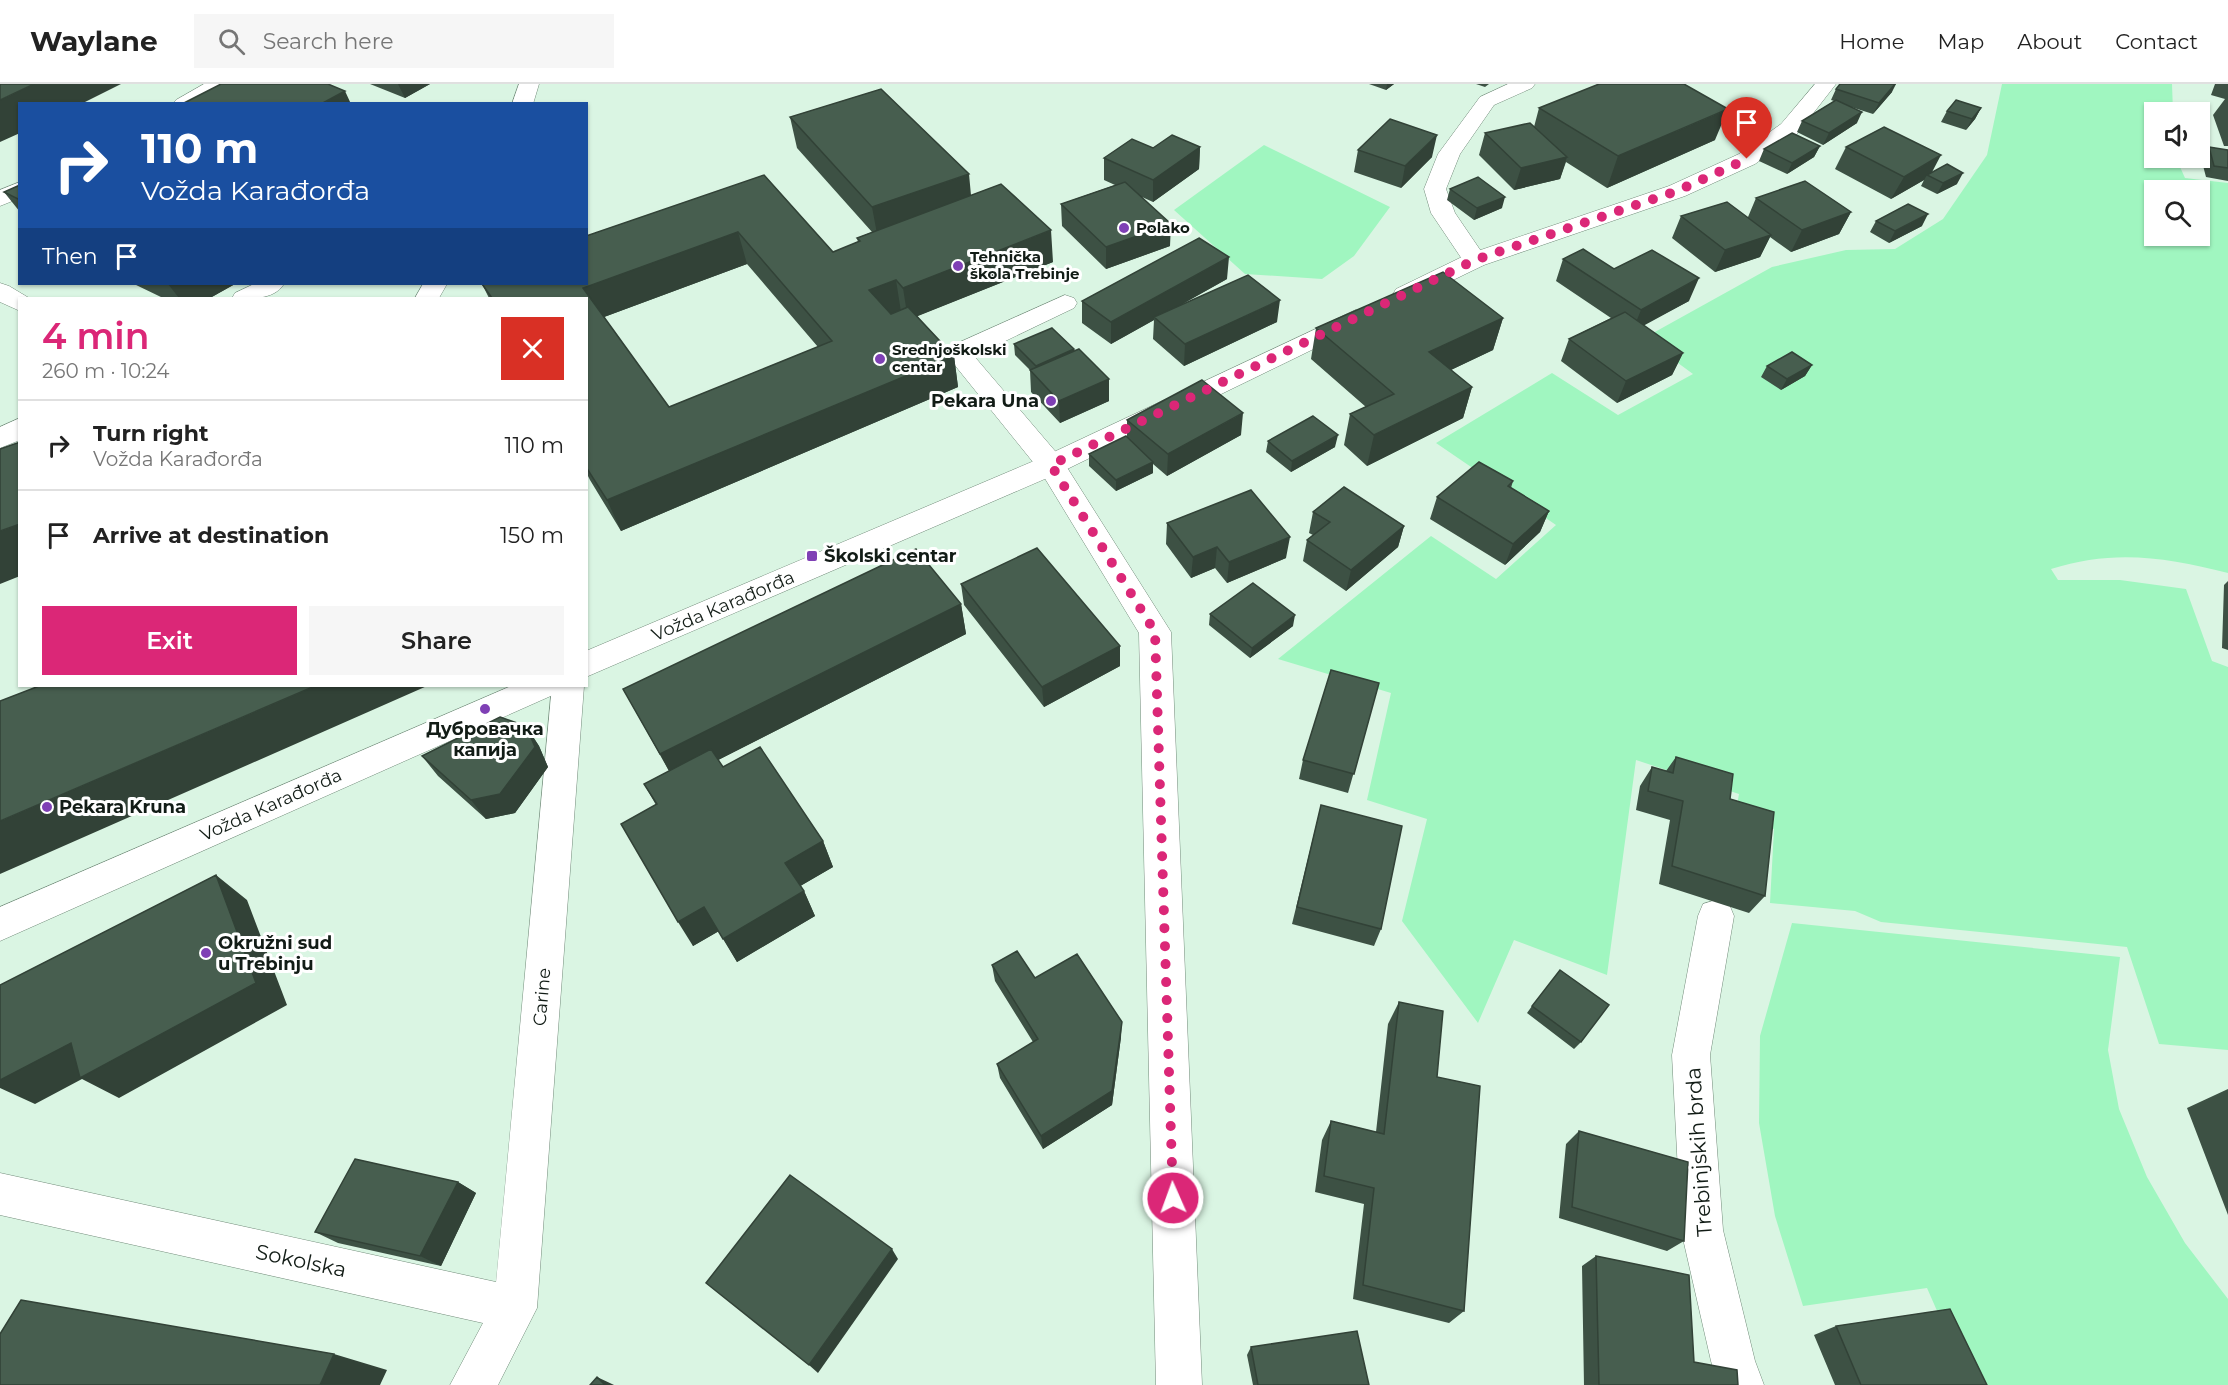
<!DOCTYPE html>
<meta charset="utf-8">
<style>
:root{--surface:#fff;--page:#f6f6f6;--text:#222;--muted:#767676;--line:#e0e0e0;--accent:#db2777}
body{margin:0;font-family:Montserrat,sans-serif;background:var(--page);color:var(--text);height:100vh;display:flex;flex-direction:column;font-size:22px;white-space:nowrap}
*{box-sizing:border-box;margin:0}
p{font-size:20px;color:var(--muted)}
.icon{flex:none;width:33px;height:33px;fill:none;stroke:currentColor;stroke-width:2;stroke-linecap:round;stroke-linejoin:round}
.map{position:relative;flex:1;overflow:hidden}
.side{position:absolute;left:18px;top:213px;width:570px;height:390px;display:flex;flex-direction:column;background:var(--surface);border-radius:0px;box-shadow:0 2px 4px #0004}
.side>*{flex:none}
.banner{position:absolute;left:18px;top:18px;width:570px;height:183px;border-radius:0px;box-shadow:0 2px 4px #0004;background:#1a4fa0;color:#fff;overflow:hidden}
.buttons{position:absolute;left:2144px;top:18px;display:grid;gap:12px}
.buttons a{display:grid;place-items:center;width:66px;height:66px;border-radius:0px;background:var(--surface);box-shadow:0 2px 4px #0004;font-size:30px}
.pin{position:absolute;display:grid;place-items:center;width:51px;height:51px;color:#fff;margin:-62px -26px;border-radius:50% 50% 50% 0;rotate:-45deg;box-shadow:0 0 6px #0007}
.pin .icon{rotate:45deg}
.me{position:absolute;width:66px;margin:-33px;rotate:358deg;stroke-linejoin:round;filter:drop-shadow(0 0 4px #0008)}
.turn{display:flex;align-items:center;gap:21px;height:126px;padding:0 24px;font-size:27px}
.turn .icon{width:78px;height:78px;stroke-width:2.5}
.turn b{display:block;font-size:42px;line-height:51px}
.then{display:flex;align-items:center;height:57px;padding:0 24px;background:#0003;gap:12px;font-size:22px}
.round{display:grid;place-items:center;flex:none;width:63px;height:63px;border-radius:0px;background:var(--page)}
.headline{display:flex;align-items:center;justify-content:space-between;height:102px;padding:0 24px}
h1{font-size:36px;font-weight:600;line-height:45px;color:var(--accent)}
.action{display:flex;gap:12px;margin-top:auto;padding:12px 24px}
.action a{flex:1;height:69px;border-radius:0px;background:var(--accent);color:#fff;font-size:24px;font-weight:600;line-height:69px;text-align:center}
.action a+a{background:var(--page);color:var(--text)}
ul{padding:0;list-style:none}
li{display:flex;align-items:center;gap:18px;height:90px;padding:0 24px;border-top:2px solid var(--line)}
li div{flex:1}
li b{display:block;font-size:22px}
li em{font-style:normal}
header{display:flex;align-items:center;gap:36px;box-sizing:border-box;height:84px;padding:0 30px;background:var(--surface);border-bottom:2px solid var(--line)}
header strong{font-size:28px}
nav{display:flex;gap:33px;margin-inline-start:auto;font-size:21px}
.search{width:420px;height:54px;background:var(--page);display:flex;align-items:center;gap:15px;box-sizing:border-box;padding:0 21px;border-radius:0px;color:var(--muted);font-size:22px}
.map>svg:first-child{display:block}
.green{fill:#a0f6c0;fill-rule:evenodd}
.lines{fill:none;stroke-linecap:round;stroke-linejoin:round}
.street-casing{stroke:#738c7b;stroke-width:1}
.secondary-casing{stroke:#738c7b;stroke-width:1}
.street{fill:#fff;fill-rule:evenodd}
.secondary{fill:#fff;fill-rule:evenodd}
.wall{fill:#3d5144;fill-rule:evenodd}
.shaded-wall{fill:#324237}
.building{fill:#475e4f;stroke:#324237;stroke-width:1.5;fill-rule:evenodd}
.route{stroke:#db2777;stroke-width:10;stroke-dasharray:0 18}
.poi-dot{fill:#7f40b5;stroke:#fff;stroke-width:2}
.labels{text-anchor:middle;stroke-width:6;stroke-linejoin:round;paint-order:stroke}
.far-poi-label{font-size:15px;font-weight:bold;fill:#121c16;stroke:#fff;text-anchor:start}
.poi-label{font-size:18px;font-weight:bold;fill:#121c16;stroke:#fff;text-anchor:start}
.street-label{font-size:18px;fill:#121c16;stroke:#fff}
.near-street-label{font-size:21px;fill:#121c16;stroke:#fff}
</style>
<header>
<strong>Waylane</strong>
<div class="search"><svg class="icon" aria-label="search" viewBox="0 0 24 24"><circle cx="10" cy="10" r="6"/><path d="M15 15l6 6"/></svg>Search here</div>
<nav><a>Home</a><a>Map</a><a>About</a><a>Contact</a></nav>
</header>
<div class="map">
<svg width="2228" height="1301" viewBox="0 0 2228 1301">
<rect width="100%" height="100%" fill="#daf5e3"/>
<!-- green -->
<path class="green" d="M2002,0h170l1,28h-19v46h22l9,20 43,5v390c-62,-16 -115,-24 -177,-4l7,11h62l66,9 26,72 16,6v383l-69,-6 -32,-97 -246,-25 -26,-11 -85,-8 4,-74 -39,-12 4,-23 -103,-34 -29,215 -93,-35 -36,83 -76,-102 25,-102 -60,-19 24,-107 -113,-34 153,-123 65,43 60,-54 -120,-82 116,-70 66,42 75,-41 -49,-36 128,-71 74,-17 49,-1 48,-30 44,-64zM2154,106h45v46h-45z
M1264,61l126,62 -36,49 -32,23 -77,-5 -71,-64z
M1792,839l328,34 -12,93 11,59 28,68 38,66 43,56v86h-254l-29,-56 -18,-41 -124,18 -28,-90 -16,-93 1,-87z"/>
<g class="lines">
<defs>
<path id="street" d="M204,0h26c-12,18 -37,20 -57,20l3,-4z
M519,0h20l-6,20h-21z
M1508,0h27l-3,4 -38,17 -34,49 -14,35 9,24 32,47 -3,5 -9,2 -9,-2 -35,-52 -7,-24 14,-35 42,-57z
M20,98v16l-20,8v-16z
M0,199l9,3 20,12h-9v13l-20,-9z
M254,200h30c-11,17 -34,14 -52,14l3,-5z
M423,200h24l-8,14h-24z
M1065,211l9,3 3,5 -3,5 -100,48 87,102 110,174 31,753h-46l-17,-752 -98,-161 -96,-119 4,-6z
M20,334v22l-20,8v-21z
M552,602h32l-47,622 -39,77h-48l33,-62 -483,-108v-42l496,109z
M1716,816l13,4 5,12 -24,139 13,175 32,131 9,24h-46l-7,-24 -30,-131 -9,-175 26,-139 5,-12z"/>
<path id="secondary" d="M1815,0h21l-39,50 -42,30 -70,32 -201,69 -70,34 -9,3 -9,-3 -3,-5 3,-5 70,-34 203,-69 70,-32 42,-30z
M1356,226l9,2 4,6 -4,6 -304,148 -475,205v-26l455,-193z
M511,602h47l-5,9 -553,246v-34z"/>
</defs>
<!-- street casing -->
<use href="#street" class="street-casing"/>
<!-- secondary casing -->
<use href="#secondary" class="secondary-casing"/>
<!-- street -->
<use href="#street" class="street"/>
<!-- secondary -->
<use href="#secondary" class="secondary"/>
</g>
<!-- wall -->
<path class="wall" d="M370,0h60l-25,14z
M1369,0h25l-8,6z
M1476,0h13l-4,3z
M2215,0h13v62h-4l-11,-31 12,-16 -14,-4z
M1836,5l56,3 -19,22 -22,-7 6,16 -34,22 -26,-13 5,-11 32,-20 -3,-1z
M1539,24l176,32 -108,48 -41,-26 -6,17 -46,11 -35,-35 6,-22 49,-6z
M1981,24l-6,11 -9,11 -25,-8 6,-11z
M790,33l181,78 82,67 -136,54 37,40 4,31 -337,144 -31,-51 -4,-8v-174h-97l-7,-14 282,-109 69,77 25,-10 -1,-4 15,-6 -75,-84zM747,180l71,83 -149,60 -65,-90z
M1820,62l-6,11 -27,17 -28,-13 5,-12z
M1200,63l-1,22 -46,33 -11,-5 28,49 -64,23 -44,-43 -1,-22 54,-19 -11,-5v-22l49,-10z
M1846,63l86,25 25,12 -20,10 -16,-8 3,-6 -33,19 -56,-30z
M2209,63l19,3v31l-22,-4 -5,-19z
M1358,66l74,7 -31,31 -47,-16z
M20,101v27l-16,-20z
M1450,105l52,19 -28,12 -27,-20z
M1756,114l95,14 -12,22 -48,18 -21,-15 -10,20 -45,15 -43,-34 9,-22 67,1z
M1876,137l46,5 -33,17 -19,-11z
M1563,175l51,10 75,32 -46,24 40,28 -11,22 -55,28 -56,-42 8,-22 42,-21 -55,-37z
M1227,195l-45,25 95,18 -93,44 -31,-27 1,-19 -43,24 -29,-21v-22z
M134,200h101l-25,14h-47z
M1503,234l-10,32 -42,20 21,17 -9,31 -96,48 -23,-21 6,-31 16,-7 -55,-48 5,-31z
M1014,260l61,7 34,28v22l-49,22 -29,-31 -1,-22 -15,-15z
M1812,281l-7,11 -24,14 -20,-13 6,-11z
M1127,336l114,15 -74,41 -14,-12v9l-37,18 -27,-25v-12l38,-16z
M1268,357l67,6 -44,25 -25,-20z
M1513,397l-2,7 38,23 -9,21 -35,33 -75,-46 7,-22z
M1313,428l91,14 -6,21 -52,44 -43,-30 4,-21 6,-5 -4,-2z
M1167,439l119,35 -59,25 -12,-15 -24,10 -25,-34z
M2228,497v69l-6,-2 2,-63z
M961,500l159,62v20l-76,41 -80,-102z
M961,520l5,30 -248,126 5,7 100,74 10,26 -33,19 4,5 11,25 -78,46 -18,-31 -26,15 -37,-141 -12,-21 25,-13 -46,-82z
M1210,530l83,12 -43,32 -41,-33z
M1379,599l-31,110 -49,-14 4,-19z
M526,642l13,20 9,21 -33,46 -29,6 -48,-43 -16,-20z
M1676,673l54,42 35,97 -16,17 -90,-29 11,-64 -34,-10 4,-24 12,-19 14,4z
M1321,721l60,124 -7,17 -82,-22z
M992,881l43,13 86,59 -9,68 -69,44 -43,-71 -3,-14 36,-22 -38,-61z
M1399,918l38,75 27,234 -15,12 -96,-24 11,-95 -49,-12 7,-52 9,-19 45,11 12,-108z
M1532,922l49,36 -7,7 -47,-36z
M2228,1005v126l-41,-107z
M1579,1047l105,110 -17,10 -108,-33 7,-74z
M458,1098l18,11 -35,73 -103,-23 -23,-11z
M1596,1172l98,106 44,23h-154l-2,-119z
M1836,1242l151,59h-152l-21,-50z
M1251,1263l118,38h-116l-6,-30z"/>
<!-- shaded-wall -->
<path class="shaded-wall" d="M34,0h87l-40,20h-61v29l-20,9v-42z
M398,0h32l-25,14z
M1387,0h7l-8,6z
M1895,0h1l-4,8 -19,22 6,-11z
M345,7l6,13h-30z
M1981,24l-6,11 -9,11 6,-11z
M1728,25l-13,31 -108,48 11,-32z
M1862,28l-5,11 -34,22 6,-12z
M1437,51l-5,22 -31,31 4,-22z
M1820,62l-6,11 -27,17 5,-11z
M1200,63l-1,22 -46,33v-22z
M1941,71l-11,21 -3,-1 -3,5 -33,19 13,-22z
M1567,73l-7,22 -46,11 7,-22z
M1963,89l-6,11 -20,10 6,-11z
M969,90l3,32 -94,33 -6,-32z
M1505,113l-3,11 -28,12 3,-12z
M1851,128l-12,22 -48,18 11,-22z
M1928,130l-6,12 -33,17 6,-12z
M1171,140l-1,22 -64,23v-22z
M1051,146l2,32 -145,58 -5,-32z
M738,148l9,32 -151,56 -13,-32z
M1771,151l-11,22 -45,15 10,-22z
M1229,173l-2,22 -71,40 -2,-2v3l-43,24v-22z
M1699,194l-10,23 -57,31 9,-22z
M896,196l5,32 -26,10 -6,-32z
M168,200h67l-25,14h-31z
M1280,216l-3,22 -93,44 1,-22z
M1503,234l-10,32 -72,34 8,-32z
M1074,265l1,12 -38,16 -1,-11z
M1683,269l-11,22 -55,28 9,-22z
M954,272l4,31 -337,144 -14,-31z
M1812,281l-7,11 -24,14 6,-11z
M1109,295v22l-49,22 -1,-22z
M1472,303l-9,31 -96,48 7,-31z
M1243,329l-2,22 -74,41 1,-22z
M1338,351l-3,12 -44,25 1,-11z
M1153,378v11l-37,18v-11z
M1549,427l-9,21 -35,33 8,-21z
M20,440v52l-20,8v-53z
M1404,442l-6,21 -52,44 5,-21z
M1290,453l-4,21 -59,25 2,-21z
M1217,463l-2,21 -24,10 2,-21z
M961,520l5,30 -291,148 -15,-28z
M1295,531l-2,11 -43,32 2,-10z
M1120,562v20l-76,41 -2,-20z
M315,602h112l-427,188v-53z
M526,642l13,20 9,21 -33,46 -29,6 -15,-19z
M823,757l10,26 -36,21 -12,-25z
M216,791l31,25 40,105 -168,93 -37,-19 -47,25 -35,-16v-8z
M804,807l11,25 -78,46 -14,-23z
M704,823l15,24 -26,15 -15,-24z
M1122,938l-1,15 -9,68 -69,44 -2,-13z
M458,1098l18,11 -35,73 -21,-10z
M892,1165l6,10 -80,114 -9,-8z
M334,1270l53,16 -7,15h-60z
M597,1293l15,7 2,1h-9z"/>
<!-- building -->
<path class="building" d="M0,0h34l-34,16z
M221,0h107l17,7 -24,13h-139z
M1599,0h85l44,25 -110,47 -79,-48z
M1840,0h55l-16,19 -43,-14z
M881,5l88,85 -97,33 -82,-90z
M1836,16l26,12 -33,21 -27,-12z
M1956,16l25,8 -9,11 -25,-8z
M1390,35l47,16 -32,31 -47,-16z
M1530,39l37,34 -46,11 -36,-35z
M1884,43l57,28 -37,22 -58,-30z
M1792,49l28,13 -28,17 -28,-14z
M1172,51l28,12 -47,33 -49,-22 28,-19 21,9z
M2209,63l19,3v18l-14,-2z
M1947,80l16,9 -20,10 -16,-8z
M764,91l69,77 27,-11 -3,-3 144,-54 50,46 -148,58 -7,-8 -27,10 22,24 17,-7 46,49 -347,144 -21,-33v-169h-94l-10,-14h104v-48zM738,148l94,109 -163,66 -86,-119z
M1478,93l27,20 -28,11 -27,-19z
M1805,97l46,31 -49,18 -46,-32z
M1125,98l46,42 -65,23 -45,-43z
M20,101v15l-16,-8z
M1727,118l44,33 -46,15 -44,-34z
M1908,120l20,10 -33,17 -19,-10z
M1199,154l30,19 -118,65 -29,-21z
M1583,165l31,20 38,-19 47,28 -58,32 -78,-51z
M1443,188l60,46 -74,34 43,35 -98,48 -24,-21 44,-20 -78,-66z
M1248,191l32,25 -95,44 -31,-27z
M1625,228l58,41 -57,28 -57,-42z
M1052,244l22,21 -38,17 -22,-22z
M1079,265l30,30 -50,22 -29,-31z
M1792,268l20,13 -25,14 -20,-13z
M1202,296l41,33 -75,41 -41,-34z
M1313,332l25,19 -46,26 -24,-20z
M1126,352l27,26 -37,18 -27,-26z
M20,358v82l-20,7v-82z
M1479,378l34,19 -5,5 41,25 -36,33 -76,-47z
M1344,403l60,39 -53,44 -44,-30 23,-18 -17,-10z
M1251,406l39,47 -61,25 -12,-15 -24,10 -26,-34z
M1037,464l83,98 -78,41 -81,-103z
M916,465l45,55 -301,150 -37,-65z
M1253,499l42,32 -43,33 -42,-34z
M1331,586l48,13 -25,91 -51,-14z
M39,602h276l-315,135v-120z
M500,633l26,9 9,21 -35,47 -29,6 -49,-44z
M760,663l63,94 -38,22 19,28 -81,48 -19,-32 -26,15 -57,-98 36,-20 -13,-20 67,-35 12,18z
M1676,673l57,17 -3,25 44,13 -9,84 -93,-30 11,-65 -35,-10 4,-24 21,6z
M1321,721l81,21 -21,103 -84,-22z
M216,791l40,108 -176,95 -9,-35 -71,37v-95z
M1017,867l18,27 42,-24 45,68 -10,69 -71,45 -44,-72 41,-25 -46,-74z
M1560,886l49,35 -28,37 -49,-36z
M1399,918l44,9 -6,66 43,9 -16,225 -101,-26 11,-97 -50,-12 7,-55 53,13z
M1579,1047l109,31 -4,79 -112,-34z
M355,1075l103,23 -38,74 -105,-24z
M790,1091l102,74 -83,116 -103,-82z
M1596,1172l93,19 5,87 43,8 1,15h-139z
M21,1216l313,54 -14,31h-320v-51z
M1950,1225l37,76h-126l-25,-59z
M1357,1247l12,54h-111l-7,-38z
M597,1293l8,8h-15z"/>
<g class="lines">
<!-- route -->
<path class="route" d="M1173,1114l-18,-566 -104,-167 424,-205 202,-69 70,-32"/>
</g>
<!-- markers -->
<g class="poi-dot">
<circle cx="1124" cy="144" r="6"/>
<circle cx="958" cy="182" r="6"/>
<circle cx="880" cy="275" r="6"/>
<circle cx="1051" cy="317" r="6"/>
<rect x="806" y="466" width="12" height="12" rx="3"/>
<circle cx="485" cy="625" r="6"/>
<circle cx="47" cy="723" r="6"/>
<circle cx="206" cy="869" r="6"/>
</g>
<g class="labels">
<!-- far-poi labels -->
<g class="far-poi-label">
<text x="1136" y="149">Polako</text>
<text x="970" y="178">Tehnička<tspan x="970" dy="17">škola Trebinje</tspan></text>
<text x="892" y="271">Srednjoškolski<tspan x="892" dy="17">centar</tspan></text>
</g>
<!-- poi labels -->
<g class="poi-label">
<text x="1039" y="323" text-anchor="end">Pekara Una</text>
<text x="824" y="478">Školski centar</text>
<text x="485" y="651" text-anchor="middle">Дубровачка<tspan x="485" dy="21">капија</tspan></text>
<text x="59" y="729">Pekara Kruna</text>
<text x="218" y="865">Okružni sud<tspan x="218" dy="21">u Trebinju</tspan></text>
</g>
<!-- street labels -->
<g class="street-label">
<text transform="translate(723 522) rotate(-23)" y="6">Vožda Karađorđa</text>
<text transform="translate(271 721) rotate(-24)" y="6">Vožda Karađorđa</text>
<text transform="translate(542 913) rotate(-85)" y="6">Carine</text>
</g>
<!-- near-street labels -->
<g class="near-street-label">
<text transform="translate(1699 1068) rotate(-94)" y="7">Trebinjskih brda</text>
<text transform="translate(301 1177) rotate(12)" y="7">Sokolska</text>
</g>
</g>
</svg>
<div class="buttons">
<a><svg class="icon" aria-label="sound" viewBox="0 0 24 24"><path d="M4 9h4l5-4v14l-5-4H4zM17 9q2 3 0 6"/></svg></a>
<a><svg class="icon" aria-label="search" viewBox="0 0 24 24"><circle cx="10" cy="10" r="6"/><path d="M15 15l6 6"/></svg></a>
</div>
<div class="pin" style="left:1747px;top:75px;background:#d93025"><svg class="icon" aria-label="arrive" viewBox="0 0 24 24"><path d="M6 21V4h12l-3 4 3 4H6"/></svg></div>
<svg class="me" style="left:1173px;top:1114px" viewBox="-20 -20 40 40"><circle r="17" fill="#db2777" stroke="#fff" stroke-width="3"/><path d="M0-11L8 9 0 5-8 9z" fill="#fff"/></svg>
<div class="banner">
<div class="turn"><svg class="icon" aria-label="right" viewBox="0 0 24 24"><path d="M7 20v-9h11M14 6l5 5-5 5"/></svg><div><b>110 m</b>Vožda Karađorđa</div></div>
<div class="then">Then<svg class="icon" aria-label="arrive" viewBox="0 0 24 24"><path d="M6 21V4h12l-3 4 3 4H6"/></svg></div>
</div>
<section class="side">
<div class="headline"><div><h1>4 min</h1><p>260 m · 10:24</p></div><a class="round" style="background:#d93025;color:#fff"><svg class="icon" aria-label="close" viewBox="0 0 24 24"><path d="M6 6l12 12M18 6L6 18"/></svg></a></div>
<ul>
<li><svg class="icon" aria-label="right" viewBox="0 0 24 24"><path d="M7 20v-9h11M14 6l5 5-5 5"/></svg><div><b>Turn right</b><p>Vožda Karađorđa</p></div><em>110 m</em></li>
<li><svg class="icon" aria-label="arrive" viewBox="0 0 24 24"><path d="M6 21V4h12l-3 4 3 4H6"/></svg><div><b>Arrive at destination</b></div><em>150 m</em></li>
</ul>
<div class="action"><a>Exit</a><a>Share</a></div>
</section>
</div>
